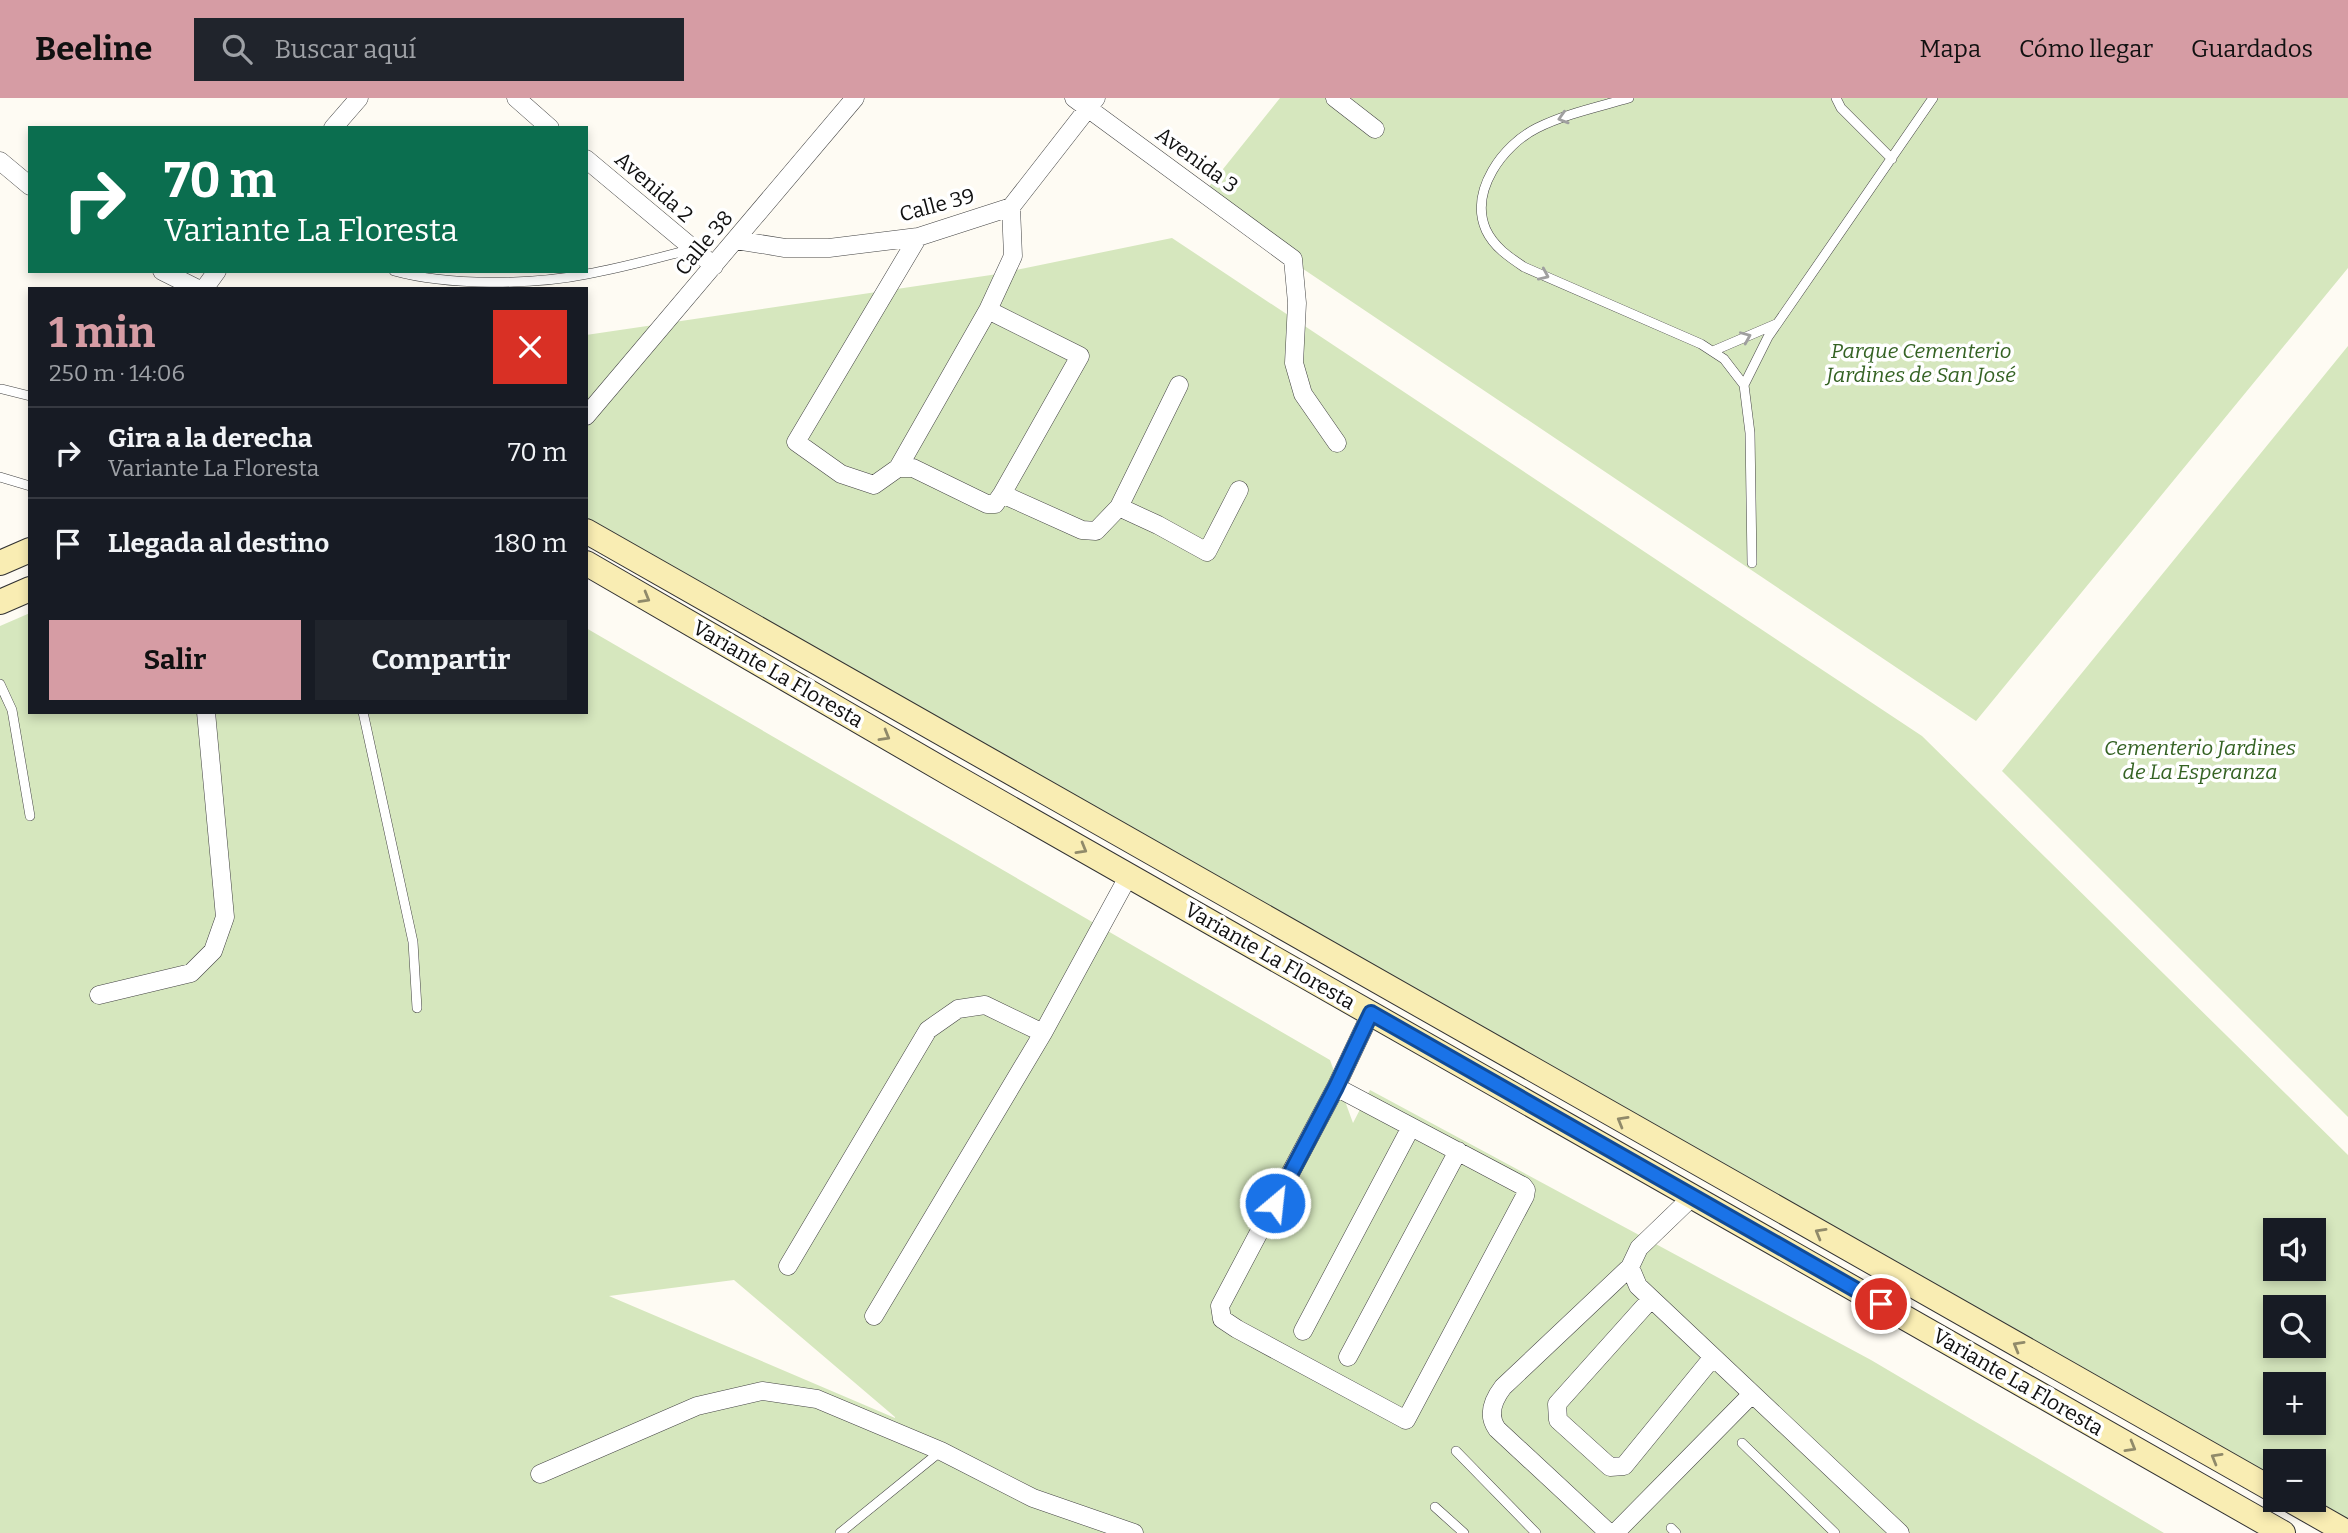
<!DOCTYPE html>
<html lang="es">
<meta charset="utf-8">
<style>
:root{--surface:#171b24;--page:#20242c;--text:#f1f3f6;--muted:#9ea1a6;--line:#363941;--accent:#d69ca4}
body{margin:0;font-family:Bitter,serif;background:var(--page);color:var(--text);height:100vh;display:flex;flex-direction:column;font-size:26px;white-space:nowrap}
*{box-sizing:border-box;margin:0}
p{font-size:23px;color:var(--muted)}
.icon{flex:none;width:38px;height:38px;fill:none;stroke:currentColor;stroke-width:2;stroke-linecap:round;stroke-linejoin:round}
.map{position:relative;flex:1;overflow:hidden}
.details{position:absolute;left:28px;top:189px;width:560px;height:427px;display:flex;flex-direction:column;background:var(--surface);border-radius:0px;box-shadow:0 4px 10px #0003}
.details>*{flex:none}
.top-card{position:absolute;left:28px;top:28px;width:560px;height:147px;border-radius:0px;box-shadow:0 4px 10px #0003;background:#0b6e4f;color:#fff;overflow:hidden}
.tools{position:absolute;left:2263px;top:1120px;display:grid;gap:14px}
.tools a{display:grid;place-items:center;width:63px;height:63px;border-radius:0px;background:var(--surface);box-shadow:0 4px 10px #0003;font-size:35px}
.pin{position:absolute;display:grid;place-items:center;width:60px;height:60px;color:#fff;margin:-30px;border:4px solid #fff;border-radius:50%;box-shadow:0 2px 7px #0007}
.me{position:absolute;width:77px;margin:-38px;rotate:28deg;stroke-linejoin:round;filter:drop-shadow(0 0 5px #0008)}
.turn{display:flex;align-items:center;gap:24px;height:147px;padding:0 21px;font-size:32px}
.turn .icon{width:91px;height:91px;stroke-width:2.5}
.turn b{display:block;font-size:49px;line-height:60px}
.round{display:grid;place-items:center;flex:none;width:74px;height:74px;border-radius:0px;background:var(--page)}
.summary{display:flex;align-items:center;justify-content:space-between;height:119px;padding:0 21px}
h1{font-size:42px;font-weight:700;line-height:52px;color:var(--accent)}
.primary-button{display:flex;gap:14px;margin-top:auto;padding:14px 21px}
.primary-button a{flex:1;height:80px;border-radius:0px;background:var(--accent);color:#111;font-size:28px;font-weight:700;line-height:80px;text-align:center}
.primary-button a+a{background:var(--page);color:var(--text)}
ul{padding:0;list-style:none}
li{display:flex;align-items:center;gap:21px;height:91px;padding:0 21px;border-top:2px solid var(--line)}
li div{flex:1}
li b{display:block;font-size:26px}
li em{font-style:normal}
header{display:flex;align-items:center;gap:42px;box-sizing:border-box;height:98px;padding:0 35px;background:var(--accent);color:#111}
header strong{font-size:33px}
nav{display:flex;gap:38px;margin-inline-start:auto;font-size:24px}
.search{width:490px;height:63px;background:var(--page);display:flex;align-items:center;gap:18px;box-sizing:border-box;padding:0 24px;border-radius:0px;color:var(--muted);font-size:26px}
.map>svg:first-child{display:block}
.green{fill:#d6e7be;fill-rule:evenodd}
.lines{fill:none;stroke-linecap:round;stroke-linejoin:round}
.lane-casing{stroke:#434343;stroke-width:10}
.street-casing{stroke:#434343;stroke-width:19}
.secondary-casing{stroke:#323232;stroke-width:26}
.lane{stroke:#fff;stroke-width:9}
.street{stroke:#fff;stroke-width:18}
.secondary{stroke:#f9edb3;stroke-width:24}
.oneway{stroke:#9f9f9f}
.oneway2{stroke:#908a6a}
.route-casing{stroke:#114b97;stroke-width:18}
.route{stroke:#1a73e8;stroke-width:12}
.labels{text-anchor:middle;stroke-width:7;stroke-linejoin:round;paint-order:stroke}
.street-label{font-size:21px;fill:#101010;stroke:#fff}
.park-label{font-size:21px;font-style:italic;fill:#356324;stroke:#fff}
</style>
<header>
<strong>Beeline</strong>
<div class="search"><svg class="icon" aria-label="search" viewBox="0 0 24 24"><circle cx="10" cy="10" r="6"/><path d="M15 15l6 6"/></svg>Buscar aquí</div>
<nav><a>Mapa</a><a>Cómo llegar</a><a>Guardados</a></nav>
</header>
<div class="map">
<svg width="2348" height="1435" viewBox="0 0 2348 1435">
<rect width="100%" height="100%" fill="#fefbf3"/>
<!-- green -->
<path class="green" d="M1280,0h1068v170l-372,453 -777,-522z
M1172,140l750,498 426,419v367l-34,-22v-39h-39v20l-1689,-952v-194l405,-60zM2275,1132h39v39h-39zM2275,1209h39v39h-39zM2275,1286h39v39h-39z
M2348,248v771l-346,-346z
M30,515v99h556v-84l744,432 23,63 17,-33 501,270 293,173h-2164v-907zM734,1182l161,137v1l-286,-122z"/>
<g class="lines">
<defs>
<path id="lane" d="M1629,0c-31,9 -64,16 -92,30 -34,17 -68,63 -51,102 8,17 23,27 38,37l177,77 23,15 20,26 6,48 2,130
M1836,0l5,10 51,51
M394,173c54,15 139,14 193,3 35,-6 70,-16 105,-25
M1713,253l63,-27
M1744,287l24,-48 165,-239
M2,291l28,7
M0,379l30,9
M0,586l12,26 18,106
M363,614l50,230 4,66
M1742,1345l93,90
M1456,1353l80,82
M1435,1409l29,26
M1671,1430l5,5
M840,1435l101,-82"/>
<path id="street" d="M516,0l34,30
M1074,0l219,161 4,44 -3,60 9,31 34,49
M1335,0l40,31
M333,30l26,-30
M586,61l128,107
M0,63l30,25
M918,139l-122,205 45,32 33,11 24,-17h15l74,36h8l7,-10 80,36 14,1 23,-24 39,18 49,27 32,-62
M736,142l49,8h44l89,-11 93,-30 85,-109
M162,173l36,18
M204,191l13,-18
M988,212l92,46 -78,138
M586,318l269,-318
M898,370l90,-158 25,-54 -2,-49
M1119,409l60,-122
M99,897l92,-22 22,-22 12,-34 -19,-205
M1336,989l187,99 3,4 -1,6 -119,224 -169,-91 -15,-10 -2,-13 116,-219 35,-74
M788,1168l140,-236 30,-21 27,-4 58,28
M1630,1169l8,19 262,247
M1651,1201l-94,105 1,16 52,47 14,-1 89,-109
M874,1218l169,-283 86,-158
M1303,1233l108,-204
M1348,1259l110,-206
M540,1376l157,-68 65,-15 55,8 124,52 92,47 101,35
M1609,1435l-112,-104c-10,-14 -4,-29 6,-42l127,-120 9,-19 53,-51
M1615,1435l137,-139"/>
<path id="secondary" d="M586,433l1689,960
M0,465l30,-13
M586,465l366,212 1331,758
M0,504l30,-13
M2290,1402l58,33"/>
</defs>
<!-- lane casing -->
<use href="#lane" class="lane-casing"/>
<!-- street casing -->
<use href="#street" class="street-casing"/>
<!-- secondary casing -->
<use href="#secondary" class="secondary-casing"/>
<!-- lane -->
<use href="#lane" class="lane"/>
<!-- street -->
<use href="#street" class="street"/>
<!-- secondary -->
<use href="#secondary" class="secondary"/>
</g>
<!-- one-way arrows -->
<defs><path id="oneway-chevron" d="M-2-3.5L2.5 0L-2 3.5" fill="none" stroke-width="1.6" stroke-linecap="round" stroke-linejoin="round" transform="scale(1.75)"/></defs>
<g class="oneway">
<use href="#oneway-chevron" transform="translate(1563 20) rotate(163)"/>
<use href="#oneway-chevron" transform="translate(1544 177) rotate(24)"/>
<use href="#oneway-chevron" transform="translate(1746 239) rotate(-23)"/>
</g>
<g class="oneway2">
<use href="#oneway-chevron" transform="translate(645 500) rotate(30)"/>
<use href="#oneway-chevron" transform="translate(885 638) rotate(30)"/>
<use href="#oneway-chevron" transform="translate(1082 751) rotate(30)"/>
<use href="#oneway-chevron" transform="translate(1622 1023) rotate(-150)"/>
<use href="#oneway-chevron" transform="translate(1820 1135) rotate(-150)"/>
<use href="#oneway-chevron" transform="translate(2018 1248) rotate(-150)"/>
<use href="#oneway-chevron" transform="translate(2131 1349) rotate(30)"/>
<use href="#oneway-chevron" transform="translate(2216 1360) rotate(-150)"/>
</g>
<g class="lines">
<defs>
<path id="route" d="M1275,1105l61,-116 35,-74 510,291"/>
</defs>
<!-- route casing -->
<use href="#route" class="route-casing"/>
<!-- route -->
<use href="#route" class="route"/>
</g>
<g class="labels">
<!-- street labels -->
<g class="street-label">
<text transform="translate(1197 62) rotate(36)" y="7">Avenida 3</text>
<text transform="translate(654 89) rotate(41)" y="7">Avenida 2</text>
<text transform="translate(937 107) rotate(-15)" y="7">Calle 39</text>
<text transform="translate(704 145) rotate(-50)" y="7">Calle 38</text>
<text transform="translate(778 576) rotate(30)" y="7">Variante La Floresta</text>
<text transform="translate(1270 858) rotate(30)" y="7">Variante La Floresta</text>
<text transform="translate(2018 1284) rotate(30)" y="7">Variante La Floresta</text>
</g>
<!-- park labels -->
<g class="park-label">
<text x="1921" y="260">Parque Cementerio<tspan x="1921" dy="24">Jardines de San José</tspan></text>
<text x="2200" y="657">Cementerio Jardines<tspan x="2200" dy="24">de La Esperanza</tspan></text>
</g>
</g>
</svg>
<div class="tools">
<a><svg class="icon" aria-label="sound" viewBox="0 0 24 24"><path d="M4 9h4l5-4v14l-5-4H4zM17 9q2 3 0 6"/></svg></a>
<a><svg class="icon" aria-label="search" viewBox="0 0 24 24"><circle cx="10" cy="10" r="6"/><path d="M15 15l6 6"/></svg></a>
<a>+</a>
<a>−</a>
</div>
<div class="pin" style="left:1881px;top:1206px;background:#d93025"><svg class="icon" aria-label="arrive" viewBox="0 0 24 24"><path d="M6 21V4h12l-3 4 3 4H6"/></svg></div>
<svg class="me" style="left:1275px;top:1105px" viewBox="-20 -20 40 40"><circle r="17" fill="#1a73e8" stroke="#fff" stroke-width="3"/><path d="M0-11L8 9 0 5-8 9z" fill="#fff"/></svg>
<div class="top-card">
<div class="turn"><svg class="icon" aria-label="right" viewBox="0 0 24 24"><path d="M7 20v-9h11M14 6l5 5-5 5"/></svg><div><b>70 m</b>Variante La Floresta</div></div>
</div>
<section class="details">
<div class="summary"><div><h1>1 min</h1><p>250 m · 14:06</p></div><a class="round" style="background:#d93025;color:#fff"><svg class="icon" aria-label="close" viewBox="0 0 24 24"><path d="M6 6l12 12M18 6L6 18"/></svg></a></div>
<ul>
<li><svg class="icon" aria-label="right" viewBox="0 0 24 24"><path d="M7 20v-9h11M14 6l5 5-5 5"/></svg><div><b>Gira a la derecha</b><p>Variante La Floresta</p></div><em>70 m</em></li>
<li><svg class="icon" aria-label="arrive" viewBox="0 0 24 24"><path d="M6 21V4h12l-3 4 3 4H6"/></svg><div><b>Llegada al destino</b></div><em>180 m</em></li>
</ul>
<div class="primary-button"><a>Salir</a><a>Compartir</a></div>
</section>
</div>
